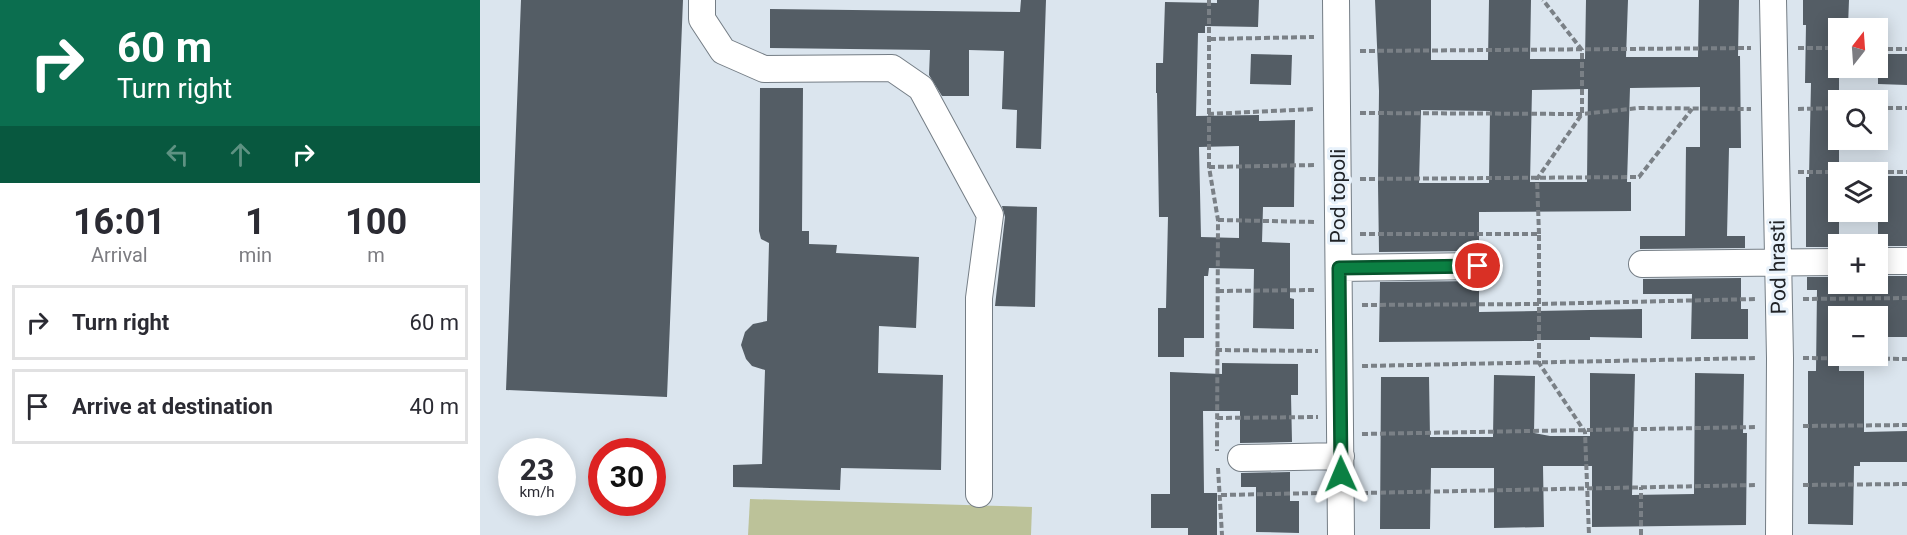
<!DOCTYPE html>
<meta charset="utf-8">
<style>
:root{--surface:#fff;--page:#f7f7f7;--text:#2b2b33;--muted:#7c7c81;--line:#e1e1e2}
body{margin:0;font-family:Roboto,sans-serif;background:var(--page);color:var(--text);height:100vh;display:flex;flex-direction:column;font-size:22px;white-space:nowrap}
*{box-sizing:border-box;margin:0}
p{font-size:20px;color:var(--muted)}
.icon{flex:none;width:33px;height:33px;fill:none;stroke:currentColor;stroke-width:2;stroke-linecap:round;stroke-linejoin:round}
.map{position:relative;flex:1;overflow:hidden}
.side{display:flex;flex-direction:column;background:var(--surface);width:480px}
.side>*{flex:none}
.banner{background:#0b6e4f;color:#fff;overflow:hidden}
.needle{width:39px;rotate:17deg}
.buttons{position:absolute;left:1348px;top:18px;display:grid;gap:12px}
.buttons a{display:grid;place-items:center;width:60px;height:60px;border-radius:0px;background:var(--surface);box-shadow:0 3px 15px #0003;font-size:30px}
.speed{position:absolute;left:18px;top:438px;display:flex;gap:12px;font-size:30px;font-weight:700;text-align:center}
.speed>*{display:grid;place-content:center;width:78px;height:78px;border-radius:50%;background:var(--surface);box-shadow:0 3px 15px #0003;line-height:1}
.speed small{font-size:15px;font-weight:400}
.speed .limit{border:9px solid #d22;background:#fff;color:#111}
.pin{position:absolute;display:grid;place-items:center;width:51px;height:51px;color:#fff;margin:-26px;border:3px solid #fff;border-radius:50%;box-shadow:0 2px 6px #0007}
.me{position:absolute;width:66px;margin:-33px;rotate:359deg;stroke-linejoin:round;filter:drop-shadow(0 0 4px #0008)}
.turn{display:flex;align-items:center;gap:21px;height:126px;padding:0 18px;font-size:27px}
.turn .icon{width:78px;height:78px;stroke-width:2.5}
.turn b{display:block;font-size:42px;line-height:51px}
.lanes{display:flex;align-items:center;height:57px;padding:0 18px;background:#0003;justify-content:center;gap:30px;direction:ltr}
.lanes .off{opacity:.35}
.eta{display:flex;justify-content:space-evenly;align-items:center;height:102px;text-align:center}
.eta b{font-size:36px;font-weight:700;line-height:42px}
ul{padding:0;list-style:none}
li{display:flex;align-items:center;gap:18px;height:75px;margin:0 12px 9px;padding:0 6px;border:3px solid var(--line);border-radius:0px}
li div{flex:1}
li b{display:block;font-size:22px}
li em{font-style:normal}
main{display:flex;flex:1;min-height:0}
.map>svg:first-child{display:block}
.green{fill:#bcc299}
.building{fill:#545d65;fill-rule:evenodd}
.lines{fill:none;stroke-linecap:round;stroke-linejoin:round}
.minor-casing{stroke:#747d85;stroke-width:28}
.path{stroke:#7a8086;stroke-width:4;stroke-dasharray:6 3;stroke-linecap:butt}
.minor{stroke:#fff;stroke-width:26}
.route-casing{stroke:#07532c;stroke-width:15}
.route{stroke:#0b8043;stroke-width:10}
.labels{text-anchor:middle;stroke-width:6;stroke-linejoin:round;paint-order:stroke}
.street-label{font-size:21px;fill:#202327;stroke:#e8f2fb}
</style>
<main>
<section class="side">
<div class="banner">
<div class="turn"><svg class="icon" aria-label="right" viewBox="0 0 24 24"><path d="M7 20v-9h11M14 6l5 5-5 5"/></svg><div><b>60 m</b>Turn right</div></div>
<div class="lanes"><svg class="icon off" aria-label="left" viewBox="0 0 24 24"><path d="M17 20v-9H6M10 6l-5 5 5 5"/></svg><svg class="icon off" aria-label="ahead" viewBox="0 0 24 24"><path d="M12 20V5M6 11l6-6 6 6"/></svg><svg class="icon" aria-label="right" viewBox="0 0 24 24"><path d="M7 20v-9h11M14 6l5 5-5 5"/></svg></div>
</div>
<div class="eta">
<div><b>16:01</b><p>Arrival</p></div>
<div><b>1</b><p>min</p></div>
<div><b>100</b><p>m</p></div>
</div>
<ul>
<li><svg class="icon" aria-label="right" viewBox="0 0 24 24"><path d="M7 20v-9h11M14 6l5 5-5 5"/></svg><div><b>Turn right</b></div><em>60 m</em></li>
<li><svg class="icon" aria-label="arrive" viewBox="0 0 24 24"><path d="M6 21V4h12l-3 4 3 4H6"/></svg><div><b>Arrive at destination</b></div><em>40 m</em></li>
</ul>
</section>
<div class="map">
<svg width="1427" height="535" viewBox="0 0 1427 535">
<rect width="100%" height="100%" fill="#dbe5ee"/>
<!-- green -->
<path class="green" d="M270,499l282,8 -1,28h-283z"/>
<!-- building -->
<path class="building" d="M41,0h162l-16,397 -161,-7z
M541,0h25l-5,149 -25,-1 1,-38 -15,-1 2,-58 -35,-1v46h-27l-13,-21 1,-25 -160,-2v-39l250,3z
M737,0h42l-1,27 -53,-1v7h-7l-2,83 63,-1v6l36,-1 -1,87h-31l-1,35 28,1v55l4,1v30l-41,-1 1,-59 -45,-1 -1,8h-4v62h-20v19h-26v-49h8l2,-91h-9l-2,-124h-1v-30h7l2,-61 52,1zM759,146v92l-38,-1 -2,-90z
M895,0h56v60h57l1,-60h42l-1,59h55l1,-59h42l-2,57h72l1,-57h40l-1,56h2l1,92h-12l-2,88h18v12l-105,1v-13h45l1,-89h14v-60l-70,1 -3,94h4v29l-152,1v39l-100,1 -1,-69 1,-92zM1108,89l-1,93h-57l2,-92zM941,110l69,1 -1,72h-70z
M1323,0h46l-1,26h-9v221h-33v-70h3l2,-94h-6l1,-58h-3z
M771,54l41,1 -1,30 -41,-1z
M1398,54h29v31l-29,-1z
M280,88h43l-1,143h7v13l28,1 -1,8 83,4 -3,71 -37,-2 -1,47 65,2 -2,95 -100,-2 -1,22 -107,-3v-22l29,-1 3,-94 -13,-4 -6,-7 -5,-14 4,-13 8,-8 14,-3 2,-78 -8,-4 -2,-8z
M1398,176h29v70h-29z
M522,206l35,1 -2,100 -40,-1 10,-89z
M1398,276h29v61h-29v-21h-39v55h25v61l43,-1v31h-47v4h-6l-1,59 -45,-1v-153h8l1,-81h-10v-13h32v7h39z
M1261,278v31h7v30h-57l1,-45h-49v-15z
M999,281v31l163,-3v29l-52,-1v3h-56v1l-155,1 1,-60z
M742,363l76,1v31h-7l1,47 -52,1v-32h-37l1,82h13v42h-29v-7h-37v-34h19v-122l52,2z
M1110,373l45,1 -3,121 62,-1 1,-121 49,1 -1,59h4l-1,92 -154,2v-61h-49l1,61 -50,1v-60h-63l-1,61h-50l1,-152h48l1,60h63l1,-62 41,1 -1,57 16,3h40z
M810,472v29h9v32l-43,-1v-45h-15v-14z"/>
<g class="lines">
<defs>
<path id="minor" d="M222,0v19l21,32 41,18 128,-1 29,20 69,127 -11,83v196
M856,0l5,535
M1293,0l7,358 -1,177
M1398,261h29
M1162,264l197,-2
M859,268l139,-2
M761,458l100,-2"/>
</defs>
<!-- minor casing -->
<use href="#minor" class="minor-casing"/>
<!-- path -->
<path class="path" d="M729,0v167l9,53 -1,231
M730,39l104,-2
M1318,48h41
M1398,49h29
M880,51l391,-3
M1398,108h29
M1318,109l41,-1
M880,113l222,1 57,-6 112,1
M728,114l107,-5
M729,167l107,-2
M1318,172h109
M880,179l279,-2 53,-68
M738,220l99,2
M880,234h179v129l46,69 4,103
M1059,234l-2,-55 45,-65v-64l-39,-50
M738,291l98,-1
M1323,299l104,-1
M882,305l178,-1 216,-5
M736,350l102,1
M1323,358l104,1
M882,366l394,-8
M737,418l101,-1
M1323,426l104,-1
M882,434l394,-7
M738,468l4,67
M1323,485l104,-1
M882,493l394,-8
M741,495l97,-2
M1161,535v-48"/>
<!-- minor -->
<use href="#minor" class="minor"/>
</g>
<g class="lines">
<defs>
<path id="route" d="M861,474l-2,-206 139,-2"/>
</defs>
<!-- route casing -->
<use href="#route" class="route-casing"/>
<!-- route -->
<use href="#route" class="route"/>
</g>
<g class="labels">
<!-- street labels -->
<g class="street-label">
<text transform="translate(858 196) rotate(-90)" y="7">Pod topoli</text>
<text transform="translate(1298 267) rotate(-91)" y="7">Pod hrasti</text>
</g>
</g>
</svg>
<div class="buttons">
<a><svg class="needle" viewBox="-14 -14 28 28"><path d="M0-13l5 13h-10z" fill="#e53935"/><path d="M0 13l5-13h-10z" fill="#7c7c81"/></svg></a>
<a><svg class="icon" aria-label="search" viewBox="0 0 24 24"><circle cx="10" cy="10" r="6"/><path d="M15 15l6 6"/></svg></a>
<a><svg class="icon" aria-label="layers" viewBox="0 0 24 24"><path d="M12 4l9 5-9 5-9-5zM3 14l9 5 9-5"/></svg></a>
<a>+</a>
<a>−</a>
</div>
<div class="speed"><div>23<small>km/h</small></div><div class="limit">30</div></div>
<div class="pin" style="left:998px;top:266px;background:#d93025"><svg class="icon" aria-label="arrive" viewBox="0 0 24 24"><path d="M6 21V4h12l-3 4 3 4H6"/></svg></div>
<svg class="me" style="left:861px;top:474px" viewBox="-20 -20 40 40"><path d="M0-17L14 15 0 8-14 15z" fill="#0b8043" stroke="#fff" stroke-width="4"/></svg>
</div>
</main>
